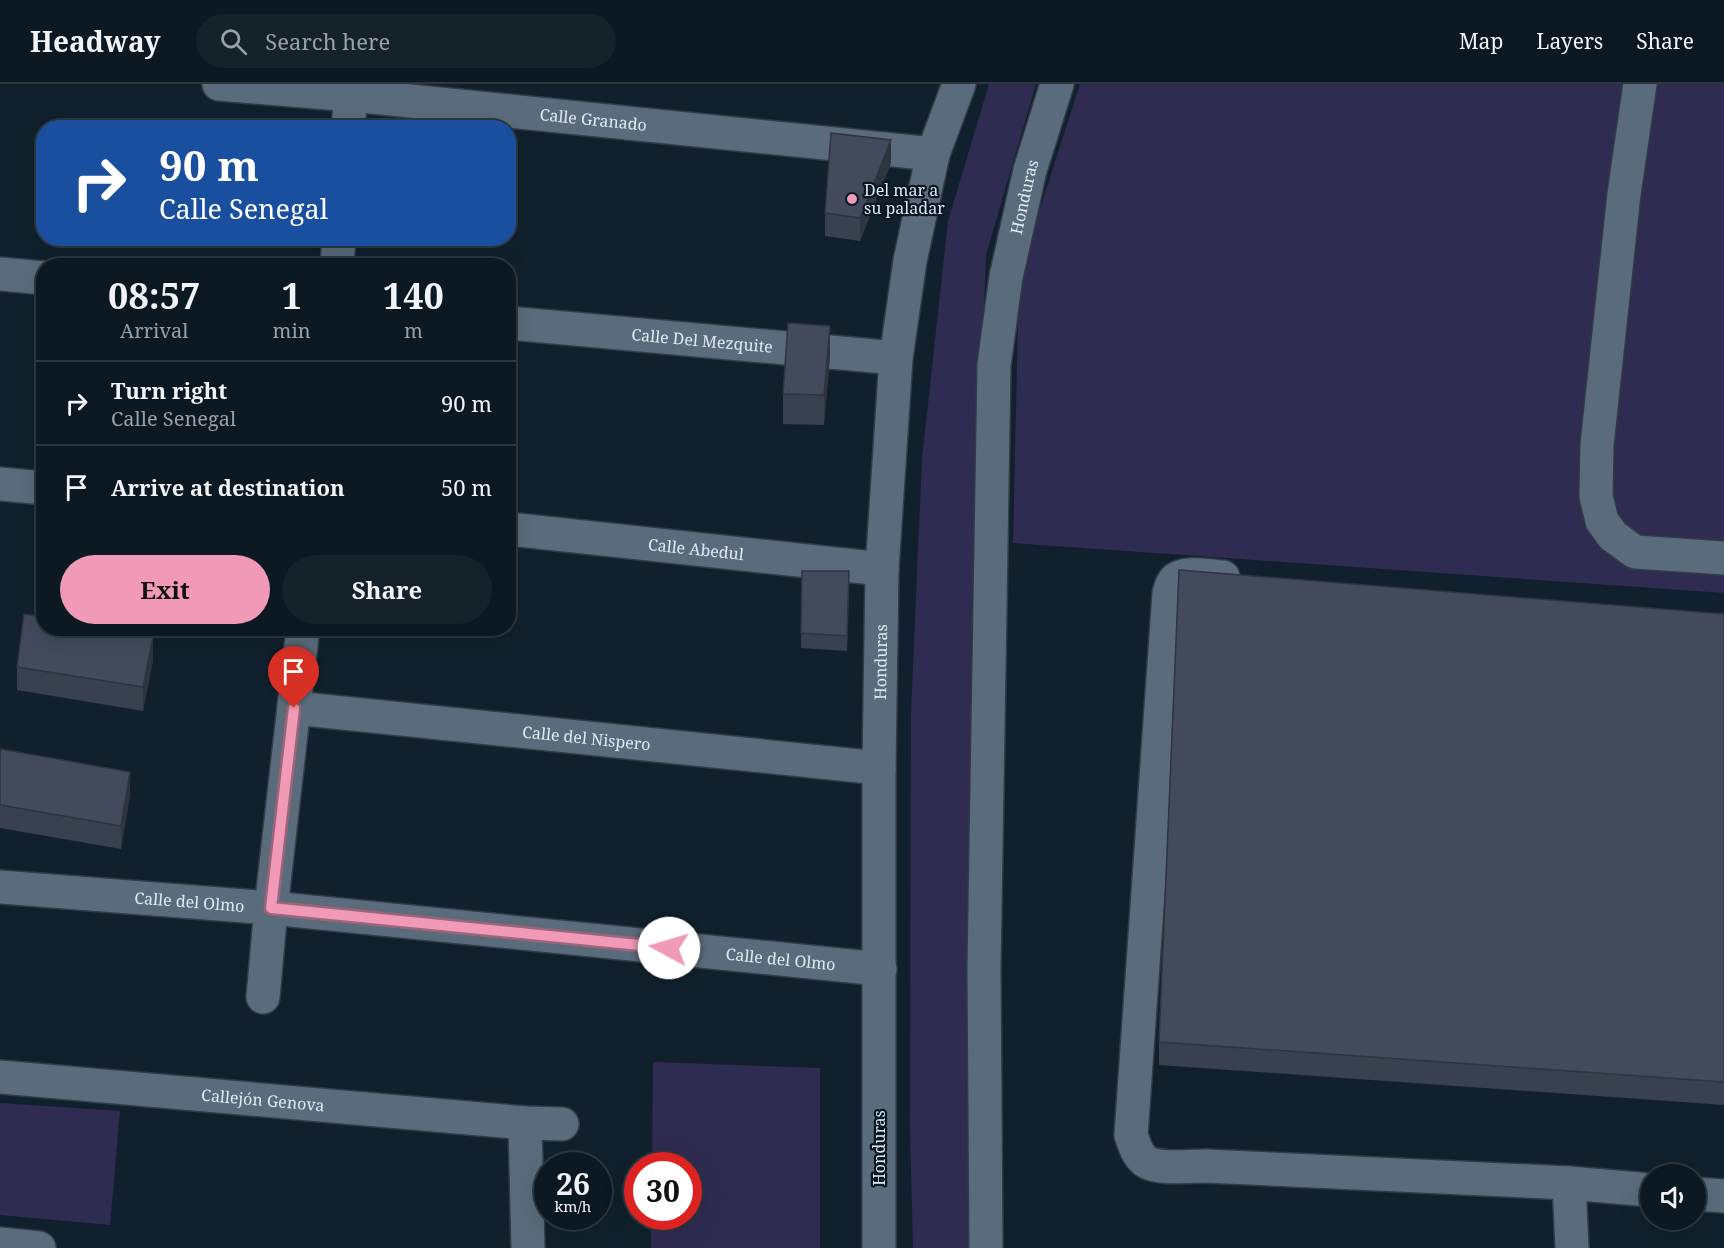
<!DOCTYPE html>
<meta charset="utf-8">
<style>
:root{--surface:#0c1922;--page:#15222a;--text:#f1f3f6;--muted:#9aa0a5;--line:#2c3840;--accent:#f09ab7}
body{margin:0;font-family:"Noto Serif",serif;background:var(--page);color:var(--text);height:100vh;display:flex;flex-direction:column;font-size:22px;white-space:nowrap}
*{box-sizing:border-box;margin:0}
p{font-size:20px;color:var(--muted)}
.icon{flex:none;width:33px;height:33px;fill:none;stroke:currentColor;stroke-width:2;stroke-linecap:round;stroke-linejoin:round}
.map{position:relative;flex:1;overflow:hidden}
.side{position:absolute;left:36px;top:174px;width:480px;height:378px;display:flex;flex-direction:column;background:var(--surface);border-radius:24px;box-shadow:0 6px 24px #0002,0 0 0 2px var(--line)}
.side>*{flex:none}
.top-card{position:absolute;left:36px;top:36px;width:480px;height:126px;border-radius:24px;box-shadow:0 6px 24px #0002,0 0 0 2px var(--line);background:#1a4fa0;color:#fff;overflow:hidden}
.fabs{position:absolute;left:1640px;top:1080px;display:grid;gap:12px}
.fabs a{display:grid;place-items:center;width:66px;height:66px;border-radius:50%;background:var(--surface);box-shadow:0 6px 24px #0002,0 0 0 2px var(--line);font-size:30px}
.speed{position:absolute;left:534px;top:1068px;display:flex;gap:12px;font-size:30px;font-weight:700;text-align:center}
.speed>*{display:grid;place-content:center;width:78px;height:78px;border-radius:50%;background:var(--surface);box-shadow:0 6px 24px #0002,0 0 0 2px var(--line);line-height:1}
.speed small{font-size:15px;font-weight:400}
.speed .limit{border:9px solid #d22;background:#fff;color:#111}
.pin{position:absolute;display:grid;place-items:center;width:51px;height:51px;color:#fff;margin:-62px -26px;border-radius:50% 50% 50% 0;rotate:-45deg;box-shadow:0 0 6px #0007}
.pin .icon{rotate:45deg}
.me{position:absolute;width:66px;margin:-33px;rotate:276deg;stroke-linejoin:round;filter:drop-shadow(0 0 4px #0008)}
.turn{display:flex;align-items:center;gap:21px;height:126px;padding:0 24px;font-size:27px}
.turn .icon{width:78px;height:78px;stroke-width:2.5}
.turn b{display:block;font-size:42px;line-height:51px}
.eta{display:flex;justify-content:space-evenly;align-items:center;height:102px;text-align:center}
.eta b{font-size:36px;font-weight:700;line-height:42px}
.action{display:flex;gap:12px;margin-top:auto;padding:12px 24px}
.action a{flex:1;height:69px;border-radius:36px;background:var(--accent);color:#111;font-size:24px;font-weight:700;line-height:69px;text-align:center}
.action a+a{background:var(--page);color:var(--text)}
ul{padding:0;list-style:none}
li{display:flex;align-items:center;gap:18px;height:84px;padding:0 24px;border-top:2px solid var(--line)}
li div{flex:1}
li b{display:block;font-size:22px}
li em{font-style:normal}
header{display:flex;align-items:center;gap:36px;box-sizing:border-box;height:84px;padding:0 30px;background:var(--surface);border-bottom:2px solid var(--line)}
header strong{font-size:28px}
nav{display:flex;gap:33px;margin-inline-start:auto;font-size:21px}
.search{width:420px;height:54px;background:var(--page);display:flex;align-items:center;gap:15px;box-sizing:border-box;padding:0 21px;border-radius:33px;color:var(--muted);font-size:22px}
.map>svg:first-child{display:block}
.green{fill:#302b51}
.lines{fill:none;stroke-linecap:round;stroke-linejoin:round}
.minor-casing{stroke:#313b46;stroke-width:36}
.minor{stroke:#5a6c7b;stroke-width:33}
.wall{fill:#39404f}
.shaded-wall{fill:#2e3440}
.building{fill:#424a5c;stroke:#2e3440;stroke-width:1.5}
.route-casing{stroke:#9c6477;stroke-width:15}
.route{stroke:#f09ab7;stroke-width:10}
.poi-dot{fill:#f09ab7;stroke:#071723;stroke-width:2}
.labels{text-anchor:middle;stroke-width:4.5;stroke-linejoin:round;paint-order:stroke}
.street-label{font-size:16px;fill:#dfe9f2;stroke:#071723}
.poi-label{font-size:16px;fill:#dfe9f2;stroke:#071723;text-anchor:start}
</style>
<header>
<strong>Headway</strong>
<div class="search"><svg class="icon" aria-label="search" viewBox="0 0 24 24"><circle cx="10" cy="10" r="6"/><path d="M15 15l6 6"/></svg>Search here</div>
<nav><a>Map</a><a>Layers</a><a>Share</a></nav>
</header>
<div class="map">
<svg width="1724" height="1164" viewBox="0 0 1724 1164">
<rect width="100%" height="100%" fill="#10212d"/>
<!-- green -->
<path class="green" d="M989,0h47l-50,171 -15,408 -1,233 2,352h-59l-3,-120 1,-416 11,-253 26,-238z
M1080,0h644v509l-711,-50 6,-269z
M653,978l167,6v180h-169v-31l37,-1v-50l-36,-1z
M0,1019l120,8 -10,114 -110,-10z"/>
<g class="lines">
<defs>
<g id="minor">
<path id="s1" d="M219,0l132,11 582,59"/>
<path d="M1640,0l-16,110 -27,251 -1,51 6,25 11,15 22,16 89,6"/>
<path d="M348,44l4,-44"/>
<path d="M337,182l2,-28"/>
<path d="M0,190l44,4"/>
<path id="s2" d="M508,239l388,35"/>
<path d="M0,400l44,4"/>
<path id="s3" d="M508,445l374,40"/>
<path d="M1223,493c-12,-1 -40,-6 -48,3 -4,4 -5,9 -6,14l-38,541c3,9 6,19 13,25 10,10 48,6 62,6l363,17 81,7"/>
<path id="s4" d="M294,624l585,60"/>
<path id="s5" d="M0,803l271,21 609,61"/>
<path d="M263,913l8,-89 32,-280"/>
<path id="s6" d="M0,993l525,46 37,1"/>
<path d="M525,1039l3,125"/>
<path d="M1569,1099l3,65"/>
<path d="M1695,1110l29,2"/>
<path d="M0,1160l39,4"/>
<path id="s7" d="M879,1164v-480l3,-199 14,-211 14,-97 23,-107 26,-70"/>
<path id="s8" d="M986,1164l-2,-280 10,-603 12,-88 24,-107 27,-86"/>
</g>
</defs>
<!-- minor casing -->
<use href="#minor" class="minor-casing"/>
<!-- minor -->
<use href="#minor" class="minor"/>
</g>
<!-- wall -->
<path class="wall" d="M891,79l-31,78 -35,-5v-23z
M830,272l-6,69 -41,-1v-30z
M802,487l47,16 -2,64 -46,-3z
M1724,530v491l-565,-40v-23z
M153,576l-10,51 -126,-21v-23z
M0,670l130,41 -9,54 -121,-21z"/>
<!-- shaded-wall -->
<path class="shaded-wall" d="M891,56v23l-31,78v-23z
M830,242v30l-6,69v-30z
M849,487v16l-2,64v-15z
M153,553v23l-10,51v-24z
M130,688v23l-9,54v-23z"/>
<!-- building -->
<path class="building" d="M831,49l60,7 -31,78 -35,-5z
M788,239l42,3 -6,69 -41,-1z
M1179,486l545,44v468l-565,-40z
M802,487h47l-2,65 -46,-3z
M24,530l20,3v11h62l47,9 -10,50 -126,-20z
M1,665l129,23 -9,54 -121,-21v-51z"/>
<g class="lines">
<defs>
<path id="route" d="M294,624l-23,200 398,40"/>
</defs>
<!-- route casing -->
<use href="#route" class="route-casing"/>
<!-- route -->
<use href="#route" class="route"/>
</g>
<!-- markers -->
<circle class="poi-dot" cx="852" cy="115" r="6"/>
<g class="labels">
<!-- street labels -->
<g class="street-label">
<text dy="6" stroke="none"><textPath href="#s1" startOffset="376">Calle Granado</textPath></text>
<text dy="6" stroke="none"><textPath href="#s8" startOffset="1054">Honduras</textPath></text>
<text dy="6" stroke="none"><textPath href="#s2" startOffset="195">Calle Del Mezquite</textPath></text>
<text dy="6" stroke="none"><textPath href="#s3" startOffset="189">Calle Abedul</textPath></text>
<text dy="6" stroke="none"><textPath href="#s7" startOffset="586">Honduras</textPath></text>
<text dy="6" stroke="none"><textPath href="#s4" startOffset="294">Calle del Nispero</textPath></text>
<text dy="6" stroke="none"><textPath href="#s5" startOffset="190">Calle del Olmo</textPath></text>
<text dy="6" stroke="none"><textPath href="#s5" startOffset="784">Calle del Olmo</textPath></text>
<text dy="6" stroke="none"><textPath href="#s6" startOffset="264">Callejón Genova</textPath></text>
<text transform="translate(879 1064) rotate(-90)" y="6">Honduras</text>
</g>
<!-- poi labels -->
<g class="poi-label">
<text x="864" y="112">Del mar a<tspan x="864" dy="18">su paladar</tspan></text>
</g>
</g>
</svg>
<div class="fabs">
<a><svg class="icon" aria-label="sound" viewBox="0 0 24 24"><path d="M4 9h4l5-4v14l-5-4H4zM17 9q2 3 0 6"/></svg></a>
</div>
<div class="speed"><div>26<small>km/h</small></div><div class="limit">30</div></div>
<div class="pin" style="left:294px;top:624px;background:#d93025"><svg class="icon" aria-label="arrive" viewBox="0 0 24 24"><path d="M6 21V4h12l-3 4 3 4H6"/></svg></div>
<svg class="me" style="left:669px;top:864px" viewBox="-20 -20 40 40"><circle r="19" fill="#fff"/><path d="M0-13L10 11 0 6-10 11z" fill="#f09ab7"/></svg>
<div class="top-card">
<div class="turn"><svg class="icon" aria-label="right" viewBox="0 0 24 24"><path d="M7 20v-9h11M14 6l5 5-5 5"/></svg><div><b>90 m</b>Calle Senegal</div></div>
</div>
<section class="side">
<div class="eta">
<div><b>08:57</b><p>Arrival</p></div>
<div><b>1</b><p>min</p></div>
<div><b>140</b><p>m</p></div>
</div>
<ul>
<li><svg class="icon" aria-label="right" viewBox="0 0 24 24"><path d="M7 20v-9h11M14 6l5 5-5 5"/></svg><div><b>Turn right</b><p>Calle Senegal</p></div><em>90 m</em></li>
<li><svg class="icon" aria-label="arrive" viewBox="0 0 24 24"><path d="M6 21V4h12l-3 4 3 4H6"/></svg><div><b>Arrive at destination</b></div><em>50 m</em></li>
</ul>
<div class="action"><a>Exit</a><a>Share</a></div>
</section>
</div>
